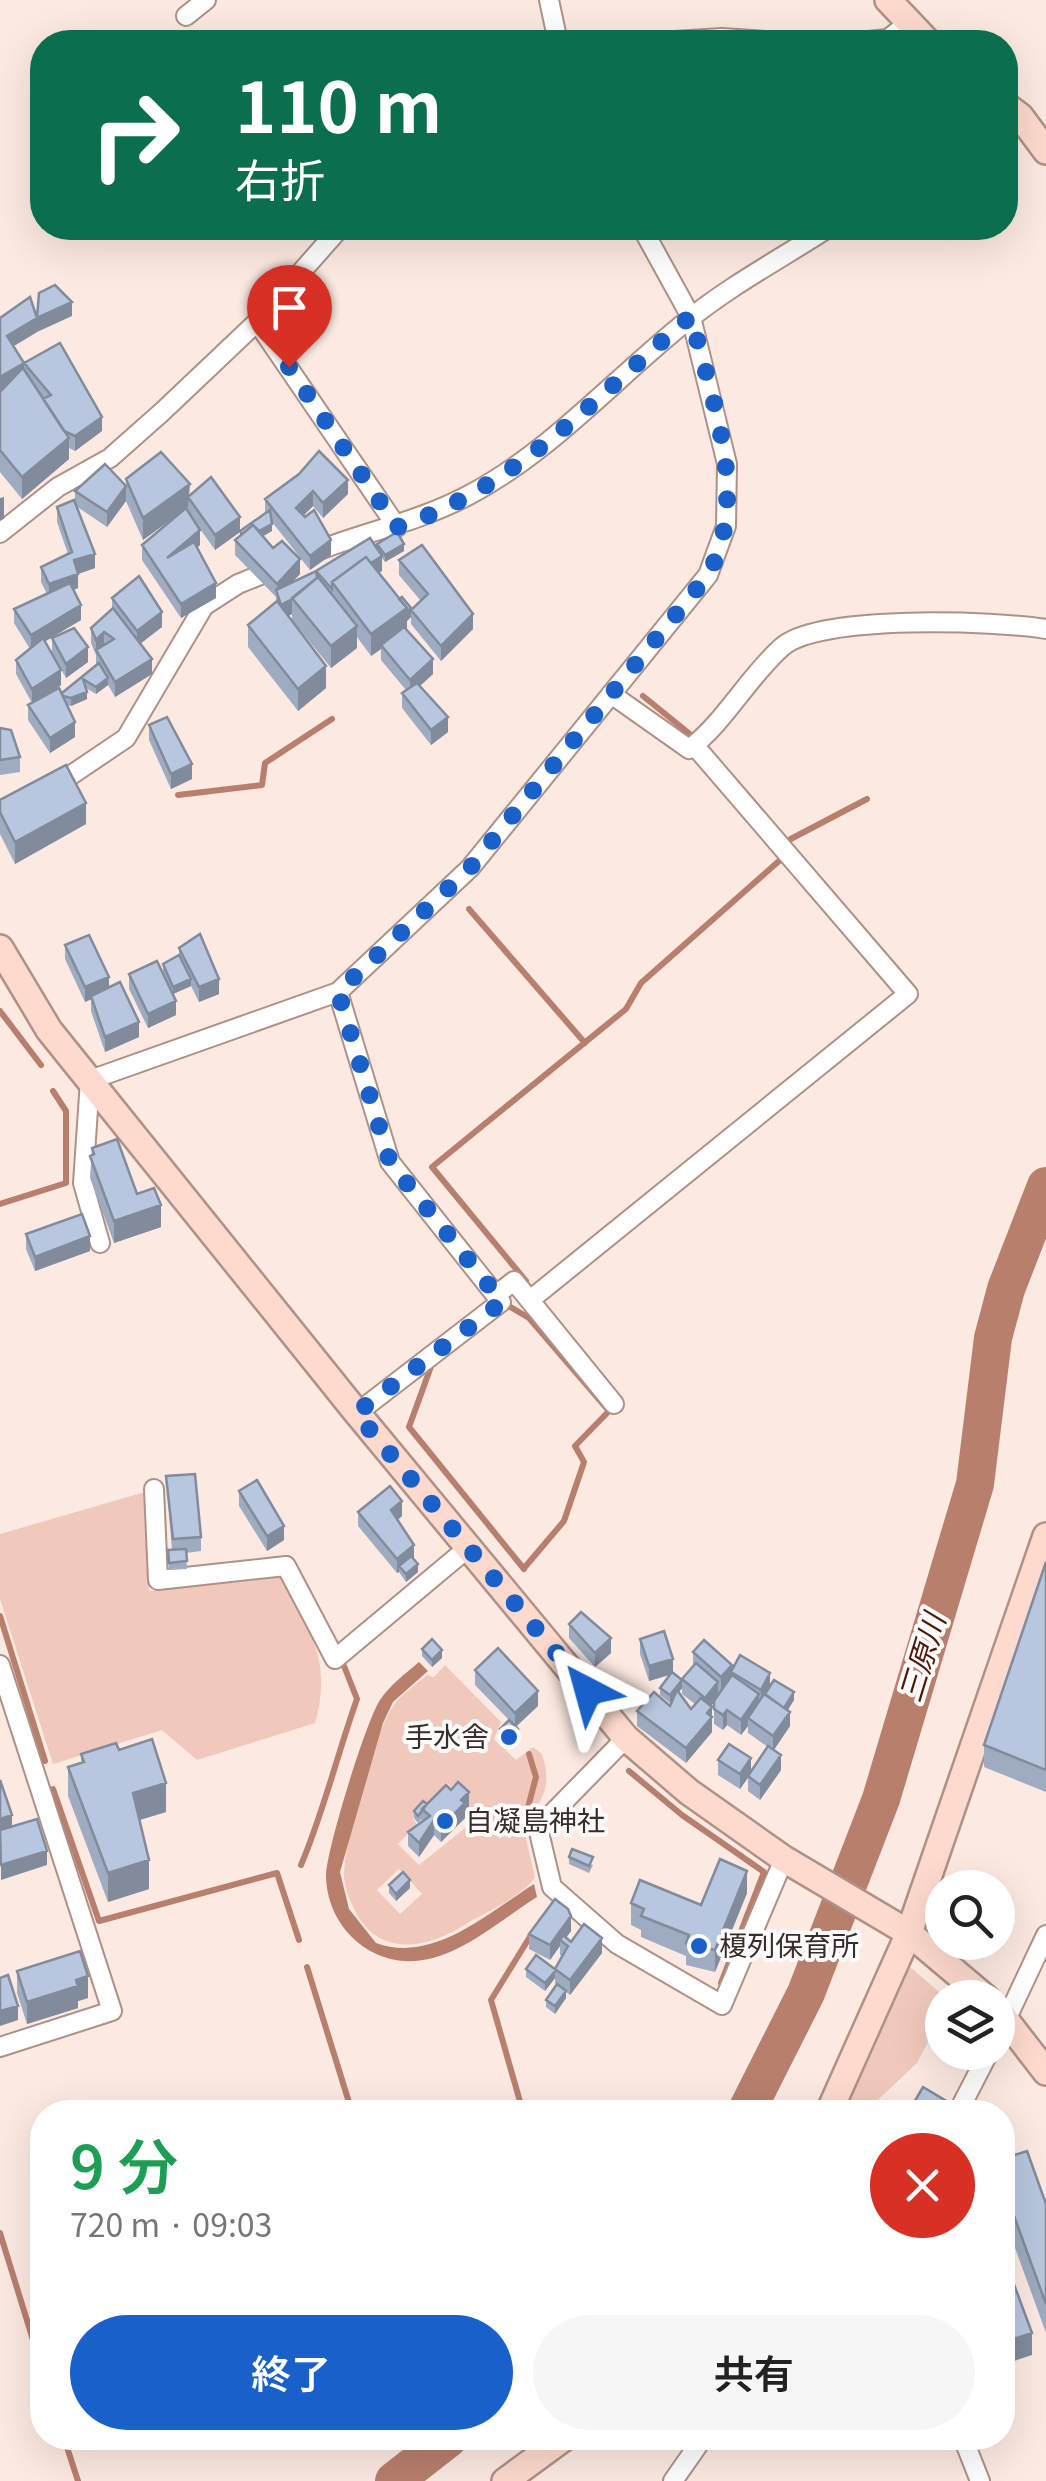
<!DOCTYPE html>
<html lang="ja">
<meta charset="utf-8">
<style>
:root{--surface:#fff;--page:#f6f6f6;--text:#222;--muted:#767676;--accent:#1960cb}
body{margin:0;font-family:Georgia,"Noto Sans JP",serif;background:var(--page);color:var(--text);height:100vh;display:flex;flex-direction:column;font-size:38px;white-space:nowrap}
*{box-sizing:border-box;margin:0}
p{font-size:32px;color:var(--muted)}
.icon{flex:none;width:55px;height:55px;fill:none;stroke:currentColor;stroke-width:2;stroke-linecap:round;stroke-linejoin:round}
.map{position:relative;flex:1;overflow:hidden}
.panel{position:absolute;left:30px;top:2100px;width:985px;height:350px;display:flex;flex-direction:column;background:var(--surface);border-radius:40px;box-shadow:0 10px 40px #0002}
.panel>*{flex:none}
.banner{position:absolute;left:30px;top:30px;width:988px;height:210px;border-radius:40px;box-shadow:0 10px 40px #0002;background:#0b6e4f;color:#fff;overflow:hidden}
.controls{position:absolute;left:925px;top:1870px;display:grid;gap:20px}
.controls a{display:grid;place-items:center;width:90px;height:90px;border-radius:50%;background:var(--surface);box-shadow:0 10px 40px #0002;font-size:50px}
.pin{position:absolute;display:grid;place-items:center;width:85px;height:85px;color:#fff;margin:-102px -42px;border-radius:50% 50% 50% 0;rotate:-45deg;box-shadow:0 0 10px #0007}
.pin .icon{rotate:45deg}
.me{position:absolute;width:110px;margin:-55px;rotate:321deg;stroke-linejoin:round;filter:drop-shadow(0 0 8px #0008)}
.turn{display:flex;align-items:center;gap:35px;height:210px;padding:0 40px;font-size:45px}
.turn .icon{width:130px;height:130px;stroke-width:2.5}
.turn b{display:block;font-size:70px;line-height:85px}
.round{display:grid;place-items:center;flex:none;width:105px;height:105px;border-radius:52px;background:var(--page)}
.head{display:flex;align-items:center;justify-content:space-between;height:170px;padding:0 40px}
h1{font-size:60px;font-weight:600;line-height:75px;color:#1e9e55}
.cta{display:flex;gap:20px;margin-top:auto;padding:20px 40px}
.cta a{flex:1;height:115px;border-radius:60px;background:var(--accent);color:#fff;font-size:40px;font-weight:600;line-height:115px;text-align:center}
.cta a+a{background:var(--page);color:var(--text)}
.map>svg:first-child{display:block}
.green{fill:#f1c9bc;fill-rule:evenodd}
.water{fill:#b87f6d}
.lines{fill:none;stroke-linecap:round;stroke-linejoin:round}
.stream{stroke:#b87f6d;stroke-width:6}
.river{stroke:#b87f6d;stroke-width:38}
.street-casing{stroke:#ae9187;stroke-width:22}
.secondary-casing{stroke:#ae9187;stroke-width:30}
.street{stroke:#fff;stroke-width:18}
.secondary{stroke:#fedace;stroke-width:25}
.wall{fill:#9eabc0}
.shaded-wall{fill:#818b9c}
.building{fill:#b8c7df;stroke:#818b9c;stroke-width:2.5}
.route{stroke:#1960cb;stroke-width:18;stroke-dasharray:0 32.4}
.poi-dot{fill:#1960cb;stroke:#fbfbfb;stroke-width:4}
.labels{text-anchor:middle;stroke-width:8;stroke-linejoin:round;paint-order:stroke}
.poi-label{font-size:28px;fill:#392d29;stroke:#fbfbfb;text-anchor:start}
.water-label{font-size:30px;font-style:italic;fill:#4e1906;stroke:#fbfbfb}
</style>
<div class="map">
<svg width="1046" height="2481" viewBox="0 0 1046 2481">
<rect width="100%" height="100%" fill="#fce9e2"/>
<!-- green -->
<path class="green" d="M145,1492l4,99 130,-17c30,56 54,84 36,149l-118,37 -35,-30 -109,34 -53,-165v-65z
M445,1665l56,57 -7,17 22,21 17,-13 9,7c10,31 3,47 -20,68l13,55c-13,20 -49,35 -69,47 -38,25 -87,34 -111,-13 -5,-11 -11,-24 -11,-36 0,-33 31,-142 49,-169 9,-12 23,-22 34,-31l7,2zM447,1783l32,34 -60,48 -21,-21 19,-19 -4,-7zM399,1869l23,25 -22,20 -23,-24z
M910,1967l35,30 -3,19 -25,47 -52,49h-24z"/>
<!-- water -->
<path class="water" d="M419,1662l9,9 -35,31 -10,21 -43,149 9,37 27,34c57,21 112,-30 158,-59l3,13c-37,23 -77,61 -122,64 -48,3 -88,-36 -89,-85 0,-25 40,-155 54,-176 10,-15 25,-26 39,-38z"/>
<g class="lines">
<!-- stream -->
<path class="stream" d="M643,696l53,43
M178,795l84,-10 3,-22 67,-44
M785,842l82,-43
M469,909l116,134
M0,1011l41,54
M0,1204l66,-21v-72l-13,-20
M526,1281l-94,-114 194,-158 15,-26 146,-129
M502,1302l27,16 80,93 -34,35 9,16 -20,59 -39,46
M433,1361l-24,66 115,142
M0,1616l45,145
M629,1771l53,44 82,57 -43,111
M53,1789l46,132 178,-48 22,67
M526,1815l10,-38 -7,-23
M301,1865c23,-54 36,-110 56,-166l-13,-33
M307,1967l45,145
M523,2112l-32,-112 40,-65
M0,2233l42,136
M64,2438l14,43
M267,2444l9,-6"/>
<!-- river -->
<path class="river" d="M746,2112l60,-119 75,-194 94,-315 18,-146 13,-49 40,-103
M394,2481l55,-43"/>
<defs>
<path id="street" d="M549,0l9,42
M186,16l20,-16
M658,42l64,-4 60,4
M858,42l30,-3 19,-15
M257,322l140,205
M0,533l58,-46 52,-29 52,-46 95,-90 83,-94
M312,553c54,-22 104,-30 157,-58 83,-44 146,-117 219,-175 43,-35 94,-62 140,-92
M611,694l78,55c36,-27 59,-72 93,-102 36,-33 215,-26 264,-18
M55,786l71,-48 78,-132 34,-22 37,-15
M338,992l52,170 111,140 -144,111
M100,1243l-17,-60 7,-103 248,-88 132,-124 238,-293 18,-49 1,-62 -36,-147 -49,-89
M496,1295l18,-14 100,123
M530,1300l378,-306 -214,-249
M154,1489l4,91 128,-14 49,93 134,-112
M0,1665l112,346 -112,36
M626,1738l-88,90 14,59 65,57 105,61 62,-146
M998,2037l48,-102
M958,2112l31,-60
M963,2438l17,43
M673,2481l30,-43"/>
<path id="secondary" d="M888,0l40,42
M1005,105l15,11 26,35
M0,948l49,82 308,383 269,325 63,54 95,67 125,74 77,65
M998,2010l48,62
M829,2112l80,-179 137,-397
M505,2481l59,-43"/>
</defs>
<!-- street casing -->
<use href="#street" class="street-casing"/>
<!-- secondary casing -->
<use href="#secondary" class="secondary-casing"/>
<!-- street -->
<use href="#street" class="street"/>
<!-- secondary -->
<use href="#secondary" class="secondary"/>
</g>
<!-- wall -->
<path class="wall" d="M0,318l37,14 -23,14 10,17v8v-8l78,68 -27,20 -6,-3v11l-47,40 -22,-27z
M299,474l49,20 -25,24 -10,-12 -10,10 28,39 -21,15 -38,-48v9l-9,5 37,38 -9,9 86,-35v-4l27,7 -19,11 -3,-4v13l-4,2 21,26 12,10 10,-8 -22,-26v-15l74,69 -32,32 -30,-37v-7l-4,4v9l26,44 -13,12 28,46 -17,13 -29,-37v-15l4,-3 -25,-30v-11l-10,7 -14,-19v11l-26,20 -39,-48v-6l-4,2 38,72 -28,23 -50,-64v-22l28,-23v-5l-41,-42v-15l5,-4v-4l-25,18 -27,-38v-5l-2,2 14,36 -3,3 19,50 -35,20 -39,-58v-15l41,-34 -40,29 -17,-39 -19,26 -31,-21 19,62 -17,6v14l-4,2 7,30 -36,21 16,44 -21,14 22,-6 34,-28v-10l-5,-12v-15l21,-19v-11l50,29 -22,17 12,30 -37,23 -7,-12 -12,9 -10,-6 1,11 -16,7 -4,-1 8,32 -25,16 -22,-33v-15l4,-2 -16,-29v-14l14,-11 -16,-26v-14l33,-15 -6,-12v-15l27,-13 -11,-32v-15l18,-3v-13l51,-5v-7l64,17 50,35 25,-17v-15z
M52,638l36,24 -22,16 -14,-25z
M149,725l43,54 -21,10 -22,-49z
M0,728l20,29v15l-20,3z
M0,800l86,24 -71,40 -15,-30z
M65,945l44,43 30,49 -34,15 -14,-41v-12l-6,3 -20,-43z
M179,948l40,46 -20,8 -8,-16 -18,8 3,21 -28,13 -19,-39v-15l34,-2v-8l16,-9z
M92,1148l45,46 24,33 -47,16 -24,-65z
M26,1234l64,17 -55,20 -9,-22z
M166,1476l35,61v14l-15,2 1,16 -18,1 -1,-20h4z
M239,1491l45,49 -17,11 -28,-45z
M358,1512l44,4 -4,4 20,52 -12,10 -7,-10 -2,1 -39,-47z
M1046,1562v230l-62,-25v-22z
M569,1624l42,29 -16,14 -26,-29z
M640,1639l33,34 9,15 -3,4 12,17 4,-5 -13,-10v-15l11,-13v-14l77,34 24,14 -6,10 2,16 -16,24 7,20 -21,30 -12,-9v-13l-8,11 -22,-14v-15l33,12 17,-25 -20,-14v-7l-7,9 -14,-10 -4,5 -9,-6v-22l-3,4 1,26 -26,31 -49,-37v-15l33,-5 3,-8 -3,5 -10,-8v-7l10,-14 -21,7 -9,-27z
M422,1649l20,9 -10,9 -10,-11z
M475,1670l63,36 -22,21 2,9 -9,10 -9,-9v-8l9,-9 -34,-35z
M119,1750l47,62 -27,8 10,69 -41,13 -40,-106v-29l13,-4v-9z
M469,1807l-4,4v7l-24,24 -7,-7 -15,22 -11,-11v-14l14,-11v-2l-4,4 -4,-5v-7z
M569,1857l24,8 -4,8 -20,-9z
M389,1885l21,3 -14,13 -7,-8z
M747,1893l-32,79 -29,-7v-9l-45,-19v-7l-10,-5v-22l70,2z
M571,1931l-5,7 5,4 31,11 -32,42 -4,-3v6l-11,16 -9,-7v-7l11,-15 -2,-2v-5l-10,13 -19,-14v-8h29l7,-13 -2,-1v-9l-10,14 -21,-11v-15z
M17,1971l71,27 -10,3v7l-51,16 -10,-31z
M1002,2159l44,45v129l-44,-121z"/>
<!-- shaded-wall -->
<path class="shaded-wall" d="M72,302v14l-35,16v-14z
M37,318v14l-30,18v-14z
M24,363v15l-24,14v-15z
M102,417v14l-27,20v-15z
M69,438v21l-47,40v-22z
M348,480v14l-25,24v-15z
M190,484l-2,23 -45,33v-22z
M126,486v15l-19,26v-15z
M313,491v15l-17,17v-15z
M4,497v22l-4,1v-22z
M240,517v15l-25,18v-15z
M272,524v7l-26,15v-8z
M200,530v15l-33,28v-15z
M331,540v15l-21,15v-14z
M404,544v7l-19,11v-7z
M95,554v14l-17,6v14l-29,11v-15l25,-24z
M382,556v15l-39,26 -7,-10z
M300,559v15l-22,23 -1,-13z
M216,583v15l-35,20v-14z
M292,599v15l-11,6v-15z
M81,605v15l-50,30v-15z
M407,608l4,2v7l-4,4v9l-26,15v4l-10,7v-22z
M162,612v15l-25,19v-15z
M473,614v15l-32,32v-15z
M357,626v22l-26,20v-22z
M104,632v14l-8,4v-10z
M88,647v15l-22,16v-14z
M152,659v15l-37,23v-15z
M433,659v15l-23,21v-15z
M326,666v22l-28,23v-22z
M61,670v15l-29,19v-15z
M108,678v7l-12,9v-7z
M87,692v7l-16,7v-8z
M448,717v15l-17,13v-15z
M75,722v15l-25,16v-15z
M192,764v15l-21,10v-15z
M86,803v21l-71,40v-22z
M109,977v15l-24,10v-15z
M191,979v7l-18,8v-7z
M219,979v15l-20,8v-15z
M176,1001v14l-28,13v-14z
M139,1022v15l-34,15v-15z
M161,1205v22l-47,16v-22z
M90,1236v15l-55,20v-14z
M402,1501v15l-11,9v-15z
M284,1526v14l-17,11v-15z
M414,1545v15l-15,6v6l-2,1v-14z
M418,1564v8l-12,10v-8z
M611,1638v15l-16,14v-14z
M442,1650v8l-10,9v-7z
M673,1659v15l-24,7v-15z
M732,1665l-1,17 -10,10v-15z
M770,1673v15l-9,17v-15z
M682,1680v8l-12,15v-8z
M718,1682v15l-13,16v-15z
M538,1691v15l-23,21v-14z
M794,1692v8l-11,17v-8z
M759,1694v15l-11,9v8l-7,9v-15z
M712,1707v25l-26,31v-15z
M727,1710v15l-4,5v-15z
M790,1712v14l-17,25v-15z
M518,1729v7l-9,10v-8z
M781,1755v15l-21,30v-15z
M751,1758v15l-11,16v-15z
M166,1783v29l-33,10v-29z
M469,1792v15l-4,4v7l-24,24v-15l20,-27z
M12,1815v15l-12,4v-15z
M434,1820v15l-15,22v-14z
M47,1851v14l-46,15v-15z
M149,1860v29l-41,13v-29z
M747,1871v22l-32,79v-22z
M410,1880v8l-14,13v-7z
M571,1916v15l-8,11 -3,-2v6l-10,14v-15z
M602,1938v15l-32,42v-15z
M555,1970v8l-10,13v-8z
M88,1976v22l-10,3v7l-51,16v-22z
M566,1991v7l-11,16v-8z
M18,2006v14l-18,6v-15z
M1032,2333v22l-30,10v-22z"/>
<!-- building -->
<path class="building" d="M55,285l17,17 -35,16 2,-25z
M30,297l7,21 -30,18 17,27 -24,14v-59z
M60,343l42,74 -27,19 -11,-5 -21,-32 8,-4 -27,-32z
M23,368l46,70 -47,39 -22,-27v-58z
M319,451l29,29 -25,23 -10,-12 -17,17 9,9 9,-7 17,30 -21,16 -45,-57 34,-25z
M161,452l29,32 -47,34 -17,-39z
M105,464l21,22 -19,26 -32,-21z
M211,477l29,40 -25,18 -27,-38z
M74,500l21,54 -21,6 4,14 -29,10 -8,-17 31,-15 -15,-45z
M186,508l14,22 -33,28 27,-16 22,41 -35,21 -39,-59z
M270,510l2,14 -13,7 -6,-6 -11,9 -2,-3z
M253,525l20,23 9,-7 18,18 -23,25 -42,-44z
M397,532l7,12 -19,11 -8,-11z
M370,538l12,18 -11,7 -5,-6 -34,25v7l-16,-18z
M422,545l51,69 -32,32 -30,-36 17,-16 -29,-34z
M366,557l41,51 -36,26 -39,-52z
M316,571l1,7 -25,21 -11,6 -5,-15z
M139,576l23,36 -25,19 -25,-33z
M318,577l39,49 -26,20 -39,-48z
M70,583l11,22 -50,30 -17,-26z
M402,597l9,11 -4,5v-5l-8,-9z
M277,601l49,65 -28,23 -50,-64z
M113,608l39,51 -37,23 -19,-32 18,-11 -10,-7 -8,8 -5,-12z
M404,627l29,32 -23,21 -29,-35z
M74,628l14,19 -22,17 -14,-26z
M43,638l18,32 -29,19 -16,-29z
M99,663l9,15 -12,9 -13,-8 4,13 -16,6 -8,-2 -1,-3z
M417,683l31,34 -17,13 -29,-37z
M59,688l16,34 -25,16 -22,-33z
M167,717l25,47 -21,10 -22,-49z
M0,728l11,2 9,27 -20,3z
M66,765l20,38 -71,39 -15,-30v-12z
M200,934l19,45 -20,8 -20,-39z
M89,935l20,42 -24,10 -20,-42z
M179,955l12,24 -18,8 -10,-23z
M157,961l19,40 -28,13 -19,-40z
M120,982l19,40 -34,15 -14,-41z
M117,1139l20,55 17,-6 7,17 -47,16 -24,-65 4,-2 -2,-6z
M82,1214l8,22 -55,21 -9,-23z
M195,1474l6,63 -28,2 -7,-63z
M257,1480l27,46 -17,10 -28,-45z
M390,1486l12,15 -11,9 23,35 -17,14 -39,-47z
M186,1549l1,12 -18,2 -1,-13z
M411,1556l7,8 -12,10 -7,-8z
M1046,1562v208l-62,-25z
M581,1612l30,26 -16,15 -26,-29z
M664,1631l9,28 -24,7 -9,-27z
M432,1639l10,11 -10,10 -10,-11z
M704,1640l28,25 -11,12 -28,-25z
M498,1648l40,43 -23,22 -40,-43z
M740,1655l30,18 -9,17 -30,-18z
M696,1663l22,19 -13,16 -23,-19z
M672,1672l10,8 -12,15 -10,-7z
M732,1675l27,19 -18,26 -14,-10 -4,5 -9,-6v-8z
M774,1680l20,12 -10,16 -19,-14z
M677,1690l14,19 10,-11 11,9 -5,6 5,4 -26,31 -49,-37 17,-19 16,14z
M764,1694l26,18 -17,24 -25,-18z
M509,1720l9,9 -9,9 -9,-9z
M152,1739l14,44 -33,10 16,67 -41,13 -40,-106 16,-5 -3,-8 35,-11 3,7z
M729,1744l22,14 -11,16 -22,-14z
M768,1746l13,9 -21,30 -12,-9z
M0,1780l12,35 -12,4z
M458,1782l11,10 -8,8 4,3 -24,24 -7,-7 -15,23 -11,-11 22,-16 -8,-7 24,-24 5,5z
M423,1801l4,3 -9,12 -4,-5z
M37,1819l10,32 -46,14 -1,-35z
M572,1849l21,8 -4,9 -20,-9z
M720,1859l27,12 -32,79 -29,-7 3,-8 -48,-19 3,-7 -13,-6 9,-23 61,25z
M403,1872l7,8 -14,14 -7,-9z
M555,1899l13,10 3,7 -21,29 -21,-11z
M584,1924l18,14 -32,42 -15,-11 13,-23 -8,-6 3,-5 8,7z
M80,1951l8,25 -12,4 2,6 -51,16 -10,-31z
M536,1955l20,15 -11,13 -19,-14z
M8,1975l10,31 -18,5v-33z
M557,1984l9,7 -11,15 -9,-6z
M923,2087l25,15 -6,10 -33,-1z
M1027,2151l19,53v100l-44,-121v-24z
M1002,2252l30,81 -30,10z"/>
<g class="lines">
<!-- route -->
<path class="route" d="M289,367l108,160c117,-37 203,-134 294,-211 20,82 60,180 17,259l-238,293 -132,124 52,170 112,140 -146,111 232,278"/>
</g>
<!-- markers -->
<g class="poi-dot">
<circle cx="509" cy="1737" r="10"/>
<circle cx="445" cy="1821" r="10"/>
<circle cx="699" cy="1946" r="10"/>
</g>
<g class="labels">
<!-- poi labels -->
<g class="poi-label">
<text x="489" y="1747" text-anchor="end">手水舎</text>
<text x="465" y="1831">自凝島神社</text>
<text x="719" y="1956">榎列保育所</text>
</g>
<!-- water labels -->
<g class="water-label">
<text transform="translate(923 1658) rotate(-73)" y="10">三原川</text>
</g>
</g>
</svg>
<div class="controls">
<a><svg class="icon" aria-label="search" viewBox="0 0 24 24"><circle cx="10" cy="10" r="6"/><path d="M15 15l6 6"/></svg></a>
<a><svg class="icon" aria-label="layers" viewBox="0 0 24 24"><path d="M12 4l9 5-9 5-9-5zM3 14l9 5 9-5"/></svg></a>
</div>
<div class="pin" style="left:289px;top:367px;background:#d93025"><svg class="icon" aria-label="arrive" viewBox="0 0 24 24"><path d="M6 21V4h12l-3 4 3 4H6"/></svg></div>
<svg class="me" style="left:588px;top:1691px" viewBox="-20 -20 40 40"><path d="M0-17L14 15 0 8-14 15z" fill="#1960cb" stroke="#fff" stroke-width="4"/></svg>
<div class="banner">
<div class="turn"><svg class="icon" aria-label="right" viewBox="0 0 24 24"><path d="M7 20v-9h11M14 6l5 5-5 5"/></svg><div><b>110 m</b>右折</div></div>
</div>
<section class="panel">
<div class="head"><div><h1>9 分</h1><p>720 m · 09:03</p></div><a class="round" style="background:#d93025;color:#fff"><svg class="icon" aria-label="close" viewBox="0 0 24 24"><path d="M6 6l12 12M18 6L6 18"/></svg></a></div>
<div class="cta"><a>終了</a><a>共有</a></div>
</section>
</div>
